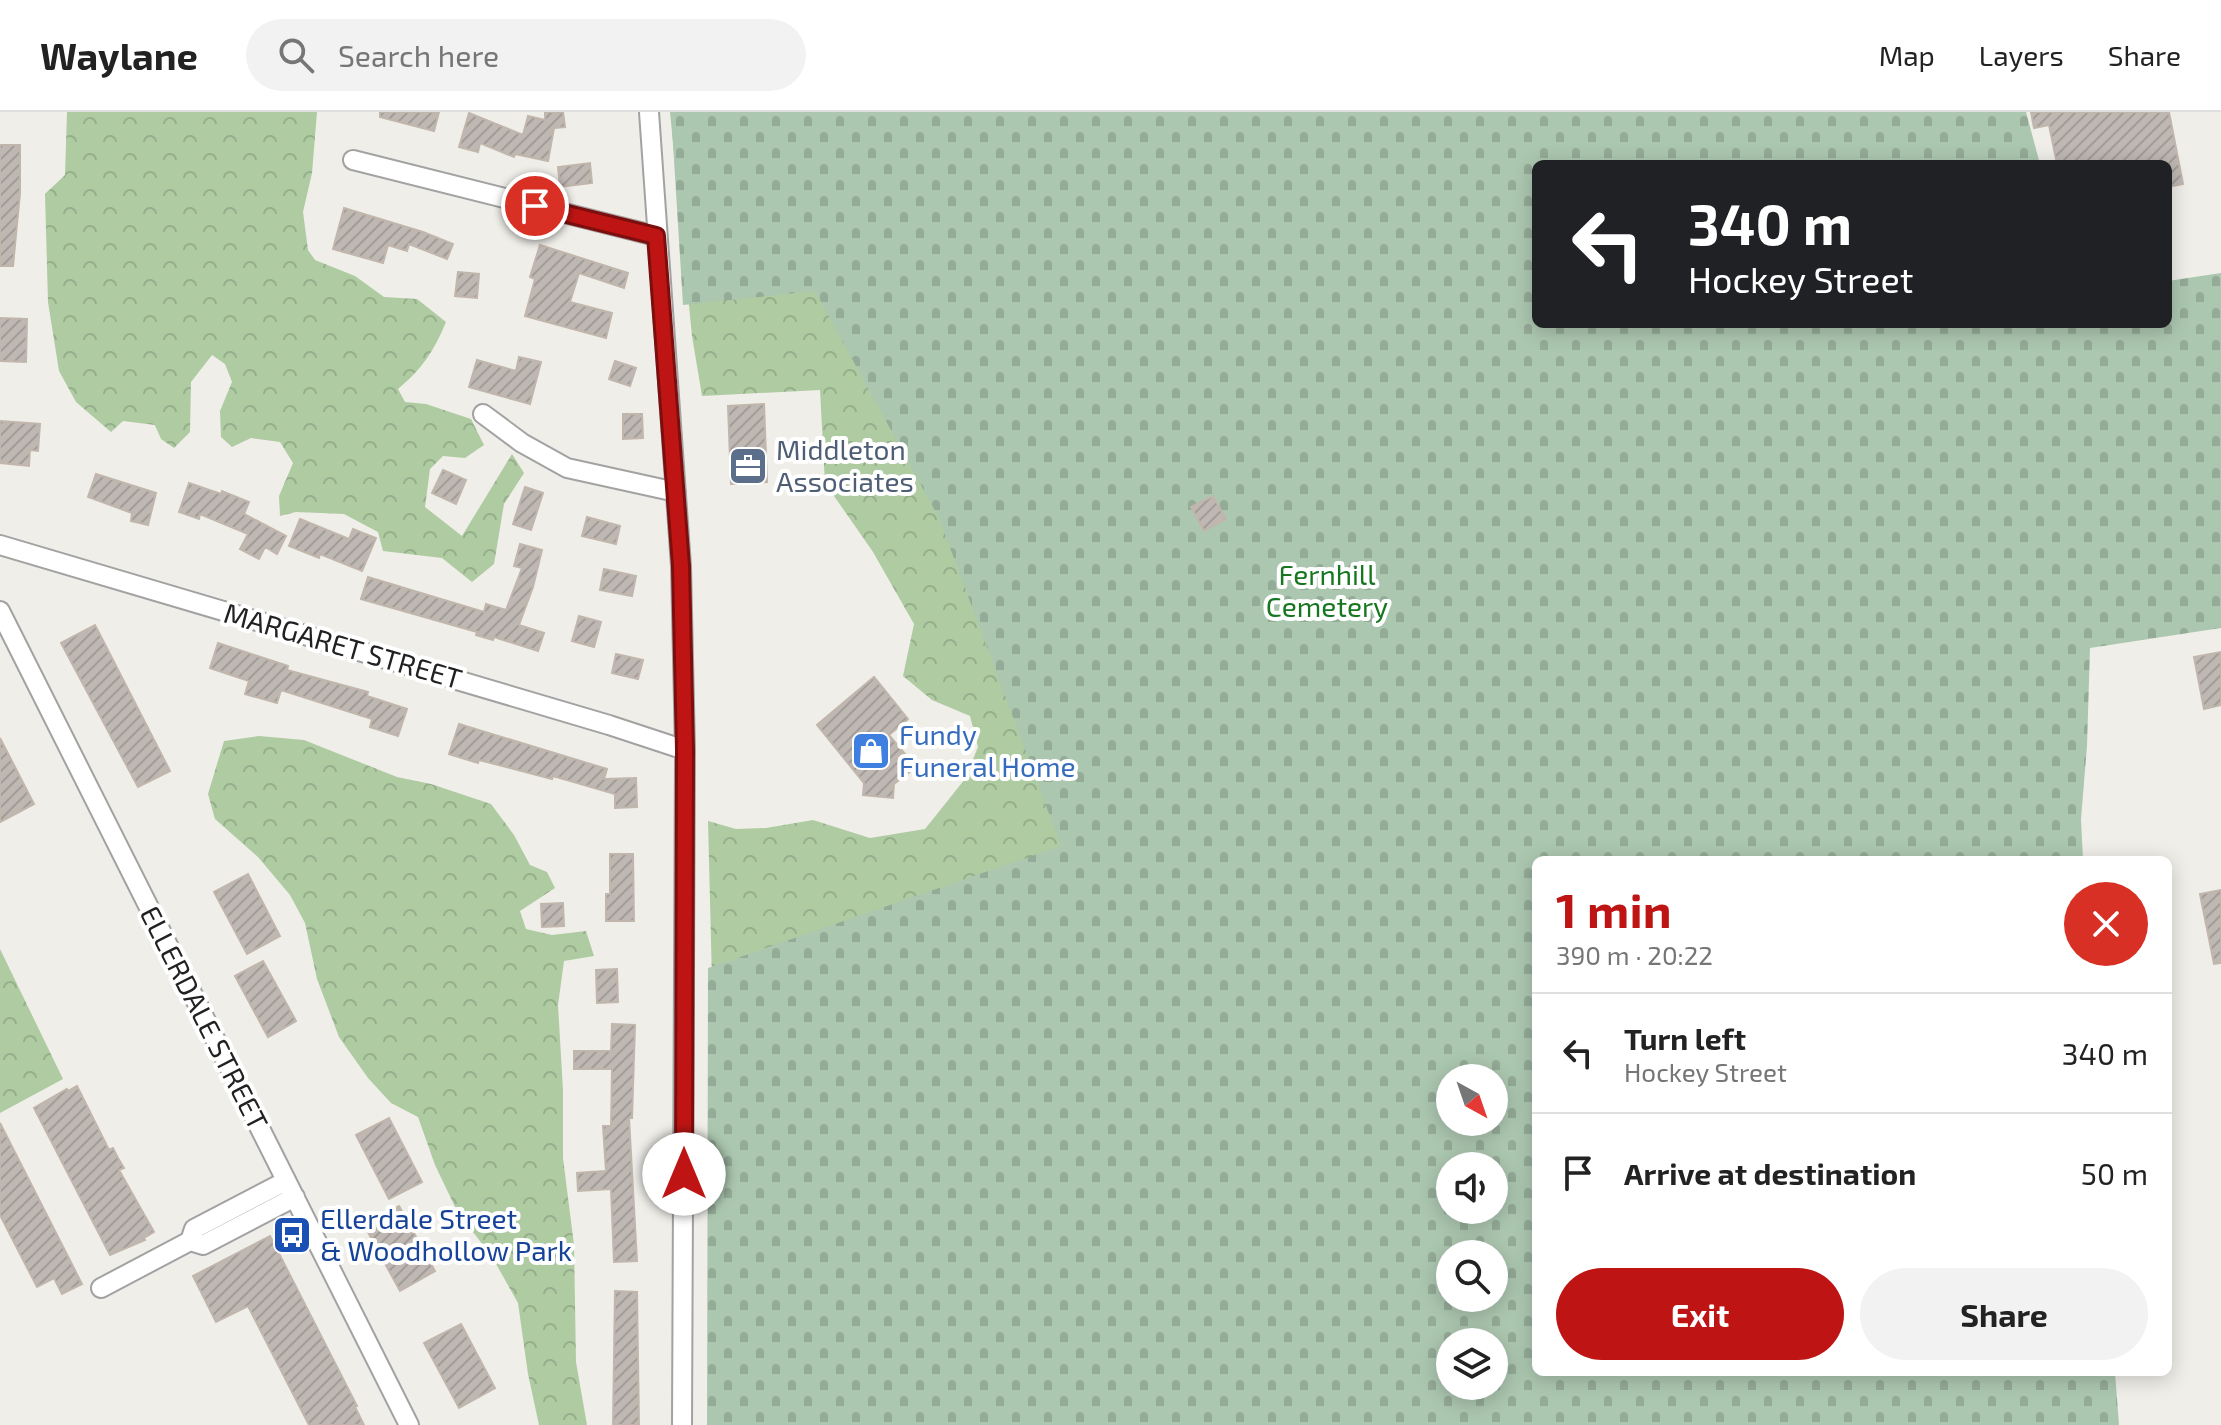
<!DOCTYPE html>
<meta charset="utf-8">
<style>
:root{--surface:#fff;--page:#f2f2f2;--text:#222;--muted:#767676;--line:#e0e0e0;--accent:#be1514}
body{margin:0;font-family:"Exo 2",sans-serif;background:var(--page);color:var(--text);height:100vh;display:flex;flex-direction:column;font-size:30px;white-space:nowrap}
*{box-sizing:border-box;margin:0}
p{font-size:26px;color:var(--muted)}
.icon{flex:none;width:44px;height:44px;fill:none;stroke:currentColor;stroke-width:2;stroke-linecap:round;stroke-linejoin:round}
.map{position:relative;flex:1;overflow:hidden}
.sheet{position:absolute;left:1532px;top:744px;width:640px;height:520px;display:flex;flex-direction:column;background:var(--surface);border-radius:12px;box-shadow:0 4px 20px #0003}
.sheet>*{flex:none}
.guide{position:absolute;left:1532px;top:48px;width:640px;height:168px;border-radius:12px;box-shadow:0 4px 20px #0003;background:#202124;color:#fff;overflow:hidden}
.needle{width:52px;rotate:140deg}
.buttons{position:absolute;left:1436px;top:952px;display:grid;gap:16px}
.buttons a{display:grid;place-items:center;width:72px;height:72px;border-radius:50%;background:var(--surface);box-shadow:0 4px 20px #0003;font-size:40px}
.pin{position:absolute;display:grid;place-items:center;width:68px;height:68px;color:#fff;margin:-34px;border:4px solid #fff;border-radius:50%;box-shadow:0 2px 8px #0007}
.me{position:absolute;width:88px;margin:-44px;rotate:0deg;stroke-linejoin:round;filter:drop-shadow(0 0 6px #0008)}
.turn{display:flex;align-items:center;gap:28px;height:168px;padding:0 24px;font-size:36px}
.turn .icon{width:104px;height:104px;stroke-width:2.5}
.turn b{display:block;font-size:56px;line-height:68px}
.round{display:grid;place-items:center;flex:none;width:84px;height:84px;border-radius:42px;background:var(--page)}
.head{display:flex;align-items:center;justify-content:space-between;height:136px;padding:0 24px}
h1{font-size:48px;font-weight:700;line-height:60px;color:var(--accent)}
.button{display:flex;gap:16px;margin-top:auto;padding:16px 24px}
.button a{flex:1;height:92px;border-radius:48px;background:var(--accent);color:#fff;font-size:32px;font-weight:700;line-height:92px;text-align:center}
.button a+a{background:var(--page);color:var(--text)}
ul{padding:0;list-style:none}
li{display:flex;align-items:center;gap:24px;height:120px;padding:0 24px;border-top:2px solid var(--line)}
li div{flex:1}
li b{display:block;font-size:30px}
li em{font-style:normal}
header{display:flex;align-items:center;gap:48px;box-sizing:border-box;height:112px;padding:0 40px;background:var(--surface);border-bottom:2px solid var(--line)}
header strong{font-size:38px}
nav{display:flex;gap:44px;margin-inline-start:auto;font-size:28px}
.search{width:560px;height:72px;background:var(--page);display:flex;align-items:center;gap:20px;box-sizing:border-box;padding:0 28px;border-radius:44px;color:var(--muted);font-size:30px}
.map>svg:first-child{display:block}
.forest{fill:url(#forest-crowns)}
.cemetery{fill:url(#cemetery-stones);fill-rule:evenodd}
.building{fill:url(#building-hatch);stroke:#c1b6ac;stroke-width:2}
.lines{fill:none;stroke-linecap:round;stroke-linejoin:round}
.minor-casing{stroke:#a2a2a2;stroke-width:22}
.minor{stroke:#fff;stroke-width:18}
.route-casing{stroke:#7c0e0d;stroke-width:20}
.route{stroke:#be1514;stroke-width:14}
.labels{text-anchor:middle;stroke-width:8;stroke-linejoin:round;paint-order:stroke}
.service-label{font-size:28px;fill:#4e5e75;stroke:#fff;text-anchor:start}
.park-label{font-size:28px;fill:#177720;stroke:#fff}
.street-label{font-size:28px;fill:#212121;stroke:#fff}
.shop-label{font-size:28px;fill:#366cbe;stroke:#fff;text-anchor:start}
.transit-label{font-size:28px;fill:#164399;stroke:#fff;text-anchor:start}
</style>
<header>
<strong>Waylane</strong>
<div class="search"><svg class="icon" aria-label="search" viewBox="0 0 24 24"><circle cx="10" cy="10" r="6"/><path d="M15 15l6 6"/></svg>Search here</div>
<nav><a>Map</a><a>Layers</a><a>Share</a></nav>
</header>
<div class="map">
<svg width="2221" height="1313" viewBox="0 0 2221 1313">
<defs>
<pattern id="forest-crowns" width="20" height="18" patternUnits="userSpaceOnUse" patternTransform="scale(2)"><rect width="20" height="18" fill="#aecba2"/><path d="M2 6a3 3 0 1 1 6 0M12 15a3 3 0 1 1 6 0" fill="none" stroke="#95ae8b"/></pattern>
<pattern id="cemetery-stones" width="16" height="16" patternUnits="userSpaceOnUse" patternTransform="scale(2)"><rect width="16" height="16" fill="#acc7b0"/><path d="M2 7V4a2 2 0 0 1 4 0v3zM10 15v-3a2 2 0 0 1 4 0v3z" fill="#94ab97"/></pattern>
<pattern id="building-hatch" width="6" height="6" patternUnits="userSpaceOnUse" patternTransform="scale(2)"><rect width="6" height="6" fill="#beb7b2"/><path d="M-1 1l2-2M0 6l6-6M5 7l2-2" fill="none" stroke="#a39d99"/></pattern>
</defs>
<rect width="100%" height="100%" fill="#f0eee9"/>
<!-- forest -->
<path class="forest" d="M67,0h250l-5,61 -9,39 5,38 7,10 40,16 29,21 33,2 29,23c-12,29 -24,47 -48,67l7,13 21,2 45,15 13,26 -19,13 -22,-2 -13,13 -5,38 37,29 50,-82 12,19 -20,31 -10,60 -22,18 -30,-24 -59,-7 -5,-19 -34,-18 -48,-2 -16,4 -1,-20 14,-33 -13,-21 -29,-4 -19,9 -11,-10 -1,-26 12,-29 -7,-18 -13,-9 -21,27 -1,50 -16,16 -13,-9 -6,-14 -32,-4 -12,11 -35,-30 -17,-31 -11,-69 -3,-108 20,-19z
M670,0h49l458,752 -462,236 -7,-279 28,8 30,-1 47,-8 57,18 55,-9 40,-50 13,-32 -8,-31 -38,-16 -29,-24 11,-52 -41,-72 -48,-69 -5,-93 -118,6 -10,-60z
M259,624l45,4 93,37 34,7 60,20 23,31 16,30 17,7 8,16 -35,23 6,18 26,6 34,-4 8,25 -30,5 -6,44 5,85v68l11,87 2,117 11,63h-48l-11,-51 -10,-71 -27,-48 -33,-42 -23,-48 -17,-48 -27,-14 -23,-25 -29,-41 -22,-58 -12,-56 -15,-28 -32,-38 -43,-38 -7,-25 16,-53z
M0,837l63,130 -63,34z"/>
<!-- cemetery -->
<path class="cemetery" d="M671,0h1355l14,52h-504v160h632v-43l53,-8v355l-131,20 -3,98 -6,73 2,41h-547v512h579l4,53h-1412l1,-457 353,-122 -122,-328 -124,-227 -132,14zM1450,966h44v44h-44zM1450,1054h44v44h-44zM1450,1142h44v44h-44zM1450,1230h44v44h-44z"/>
<!-- building -->
<path class="building" d="M380,0h59l-5,19 -54,-14z
M545,0h18l2,15 -11,1 -6,33 -33,-7 -1,3 -34,-14 -2,9 -19,-5 10,-34 54,22 5,-19 17,4z
M2031,0h138l14,72 -15,3v-23h-111l-8,-39 -15,3z
M0,33h20v48l-7,73h-13z
M590,51l2,20 -32,4 -2,-20z
M344,96l79,24 30,12 -6,15 -38,-15 -2,7 -19,-6 -5,18 -50,-14z
M540,133l88,28 -4,15 -45,-15 -9,29 42,11 -6,25 -81,-22 10,-37 -5,-2z
M458,160l21,2 -2,24 -22,-2z
M0,206l27,1 -1,43 -26,-1z
M519,245l22,5 -11,42 -61,-17 8,-27 39,11z
M615,249l21,7 -6,18 -21,-7z
M764,292l3,78 -36,2 -3,-78z
M623,302h19l1,24 -20,1z
M0,309l40,3 -2,27 -8,-1 -1,16 -29,-3z
M443,358l23,10 -10,24 -24,-11z
M96,362l60,19 -8,32 -17,-4 1,-8 -44,-16z
M189,371l32,11 1,-3 27,11 -5,12 42,22 -9,18 -12,-7 -6,12 -19,-10 8,-15 -48,-20 -1,5 -20,-7z
M525,375l18,6 -12,37 -18,-6z
M1213,384l13,23 -22,12 -13,-24z
M587,405l33,9 -4,18 -34,-8z
M300,407l49,20 4,-10 23,9 -14,33 -42,-17 -1,4 -30,-12z
M520,432l22,6 -9,37 -14,38 25,8 -6,18 -44,-14 -1,3 -17,-5 1,-3 -116,-33 7,-22 116,35 2,-8 20,6 16,-42 -8,-2z
M604,457l32,7 -4,20 -32,-6z
M579,504l22,6 -7,25 -22,-6z
M95,513l75,146 -32,16 -77,-144z
M218,531l70,23 -1,4 81,22 -1,4 40,13 -9,27 -28,-9 2,-8 -91,-29 -4,13 -32,-9 4,-13 -39,-13z
M2221,540v53l-17,4 -10,-52z
M616,542l27,6 -5,19 -26,-6z
M874,565l34,42 -19,16 27,32 -22,17 -1,14 -30,-3 1,-12 -47,-58z
M459,612l148,45 -3,10 32,-1 1,29 -22,1v-14l-62,-18 -1,3 -73,-19 -1,3 -29,-9z
M0,626l34,66 -34,18z
M610,742h23l1,67h-28v-27h4z
M248,762l32,62 -33,18 -33,-62z
M2221,778v73l-7,1 -14,-70z
M563,791l1,23 -22,1 -1,-23z
M263,849l33,60 -28,16 -33,-61z
M617,857l1,33 -21,1 -1,-33z
M612,912l23,1 -3,93h-3l8,143 -23,1 -3,-73 -33,2 -1,-18 29,-2 -3,-45h8l1,-57h-38v-18h37z
M77,974l32,64 4,-2 5,10 6,10 -5,2 35,62 -10,6 1,2 -35,15 -76,-147 33,-19 1,2z
M389,1006l33,64 -33,17 -33,-64z
M0,1011l82,161 -20,10 -8,-16 -17,9 -37,-72z
M399,1094l36,65 -35,20 -36,-66z
M270,1124l87,170 -2,1 9,18h-55l-61,-119 -32,16 -23,-46z
M615,1179l22,1 2,133h-26z
M461,1212l34,64 -36,20 -35,-65z"/>
<g class="lines">
<defs>
<path id="minor" d="M649,0l32,454 4,184 -3,675
M353,48l303,76
M483,302l39,29 45,25 109,24
M0,433l609,180 76,25
M0,499l409,814
M190,1129l13,4 92,-48
M101,1176l89,-47 4,-12 92,-48"/>
</defs>
<!-- minor casing -->
<use href="#minor" class="minor-casing"/>
<!-- minor -->
<use href="#minor" class="minor"/>
</g>
<g class="lines">
<defs>
<path id="route" d="M535,94l121,30 25,330 4,184 -1,424"/>
</defs>
<!-- route casing -->
<use href="#route" class="route-casing"/>
<!-- route -->
<use href="#route" class="route"/>
</g>
<!-- icons -->
<defs>
<symbol id="office-square" viewBox="-11 -11 22 22"><rect x="-9" y="-9" width="18" height="18" rx="4" fill="#5c6f8a" stroke="#fff"/><path d="M-6-3h4V-5.5h4V-3h4V5H-6ZM-1-4.5V-3h2v-1.5ZM-6 0V1H6V0Z" fill="#fff"/></symbol>
<symbol id="shop-square" viewBox="-11 -11 22 22"><rect x="-9" y="-9" width="18" height="18" rx="4" fill="#3f7fe0" stroke="#fff"/><path d="M-5-2.5h2.3a2.7 3.5 0 0 1 5.4 0H5L5.5 6h-11ZM-1.5-2.5h3a1.5 2.3 0 0 0-3 0Z" fill="#fff"/></symbol>
<symbol id="bus-square" viewBox="-11 -11 22 22"><rect x="-9" y="-9" width="18" height="18" rx="4" fill="#1a4fb4" stroke="#fff"/><path d="M-5-6H5V4H4V6H2V4H-2V6H-4V4H-5ZM-3.5-4V0h7V-4ZM-3.5 1.2v1.5H-2V1.2ZM2 1.2v1.5H3.5V1.2Z" fill="#fff"/></symbol>
</defs>
<g fill-rule="evenodd">
<use href="#office-square" x="726" y="332" width="44" height="44"/>
<use href="#shop-square" x="849" y="617" width="44" height="44"/>
<use href="#bus-square" x="270" y="1101" width="44" height="44"/>
</g>
<g class="labels">
<!-- service labels -->
<g class="service-label">
<text x="776" y="348">Middleton<tspan x="776" dy="32">Associates</tspan></text>
</g>
<!-- park labels -->
<g class="park-label">
<text x="1327" y="473">Fernhill<tspan x="1327" dy="32">Cemetery</tspan></text>
</g>
<!-- street labels -->
<g class="street-label">
<text transform="translate(343 534) rotate(16)" y="10">MARGARET STREET</text>
<text transform="translate(204 906) rotate(63)" y="10">ELLERDALE STREET</text>
</g>
<!-- shop labels -->
<g class="shop-label">
<text x="899" y="633">Fundy<tspan x="899" dy="32">Funeral Home</tspan></text>
</g>
<!-- transit labels -->
<g class="transit-label">
<text x="320" y="1117">Ellerdale Street<tspan x="320" dy="32">&amp; Woodhollow Park</tspan></text>
</g>
</g>
</svg>
<div class="buttons">
<a><svg class="needle" viewBox="-14 -14 28 28"><path d="M0-13l5 13h-10z" fill="#e53935"/><path d="M0 13l5-13h-10z" fill="#767676"/></svg></a>
<a><svg class="icon" aria-label="sound" viewBox="0 0 24 24"><path d="M4 9h4l5-4v14l-5-4H4zM17 9q2 3 0 6"/></svg></a>
<a><svg class="icon" aria-label="search" viewBox="0 0 24 24"><circle cx="10" cy="10" r="6"/><path d="M15 15l6 6"/></svg></a>
<a><svg class="icon" aria-label="layers" viewBox="0 0 24 24"><path d="M12 4l9 5-9 5-9-5zM3 14l9 5 9-5"/></svg></a>
</div>
<div class="pin" style="left:535px;top:94px;background:#d93025"><svg class="icon" aria-label="arrive" viewBox="0 0 24 24"><path d="M6 21V4h12l-3 4 3 4H6"/></svg></div>
<svg class="me" style="left:684px;top:1062px" viewBox="-20 -20 40 40"><circle r="19" fill="#fff"/><path d="M0-13L10 11 0 6-10 11z" fill="#be1514"/></svg>
<div class="guide">
<div class="turn"><svg class="icon" aria-label="left" viewBox="0 0 24 24"><path d="M17 20v-9H6M10 6l-5 5 5 5"/></svg><div><b>340 m</b>Hockey Street</div></div>
</div>
<section class="sheet">
<div class="head"><div><h1>1 min</h1><p>390 m · 20:22</p></div><a class="round" style="background:#d93025;color:#fff"><svg class="icon" aria-label="close" viewBox="0 0 24 24"><path d="M6 6l12 12M18 6L6 18"/></svg></a></div>
<ul>
<li><svg class="icon" aria-label="left" viewBox="0 0 24 24"><path d="M17 20v-9H6M10 6l-5 5 5 5"/></svg><div><b>Turn left</b><p>Hockey Street</p></div><em>340 m</em></li>
<li><svg class="icon" aria-label="arrive" viewBox="0 0 24 24"><path d="M6 21V4h12l-3 4 3 4H6"/></svg><div><b>Arrive at destination</b></div><em>50 m</em></li>
</ul>
<div class="button"><a>Exit</a><a>Share</a></div>
</section>
</div>
